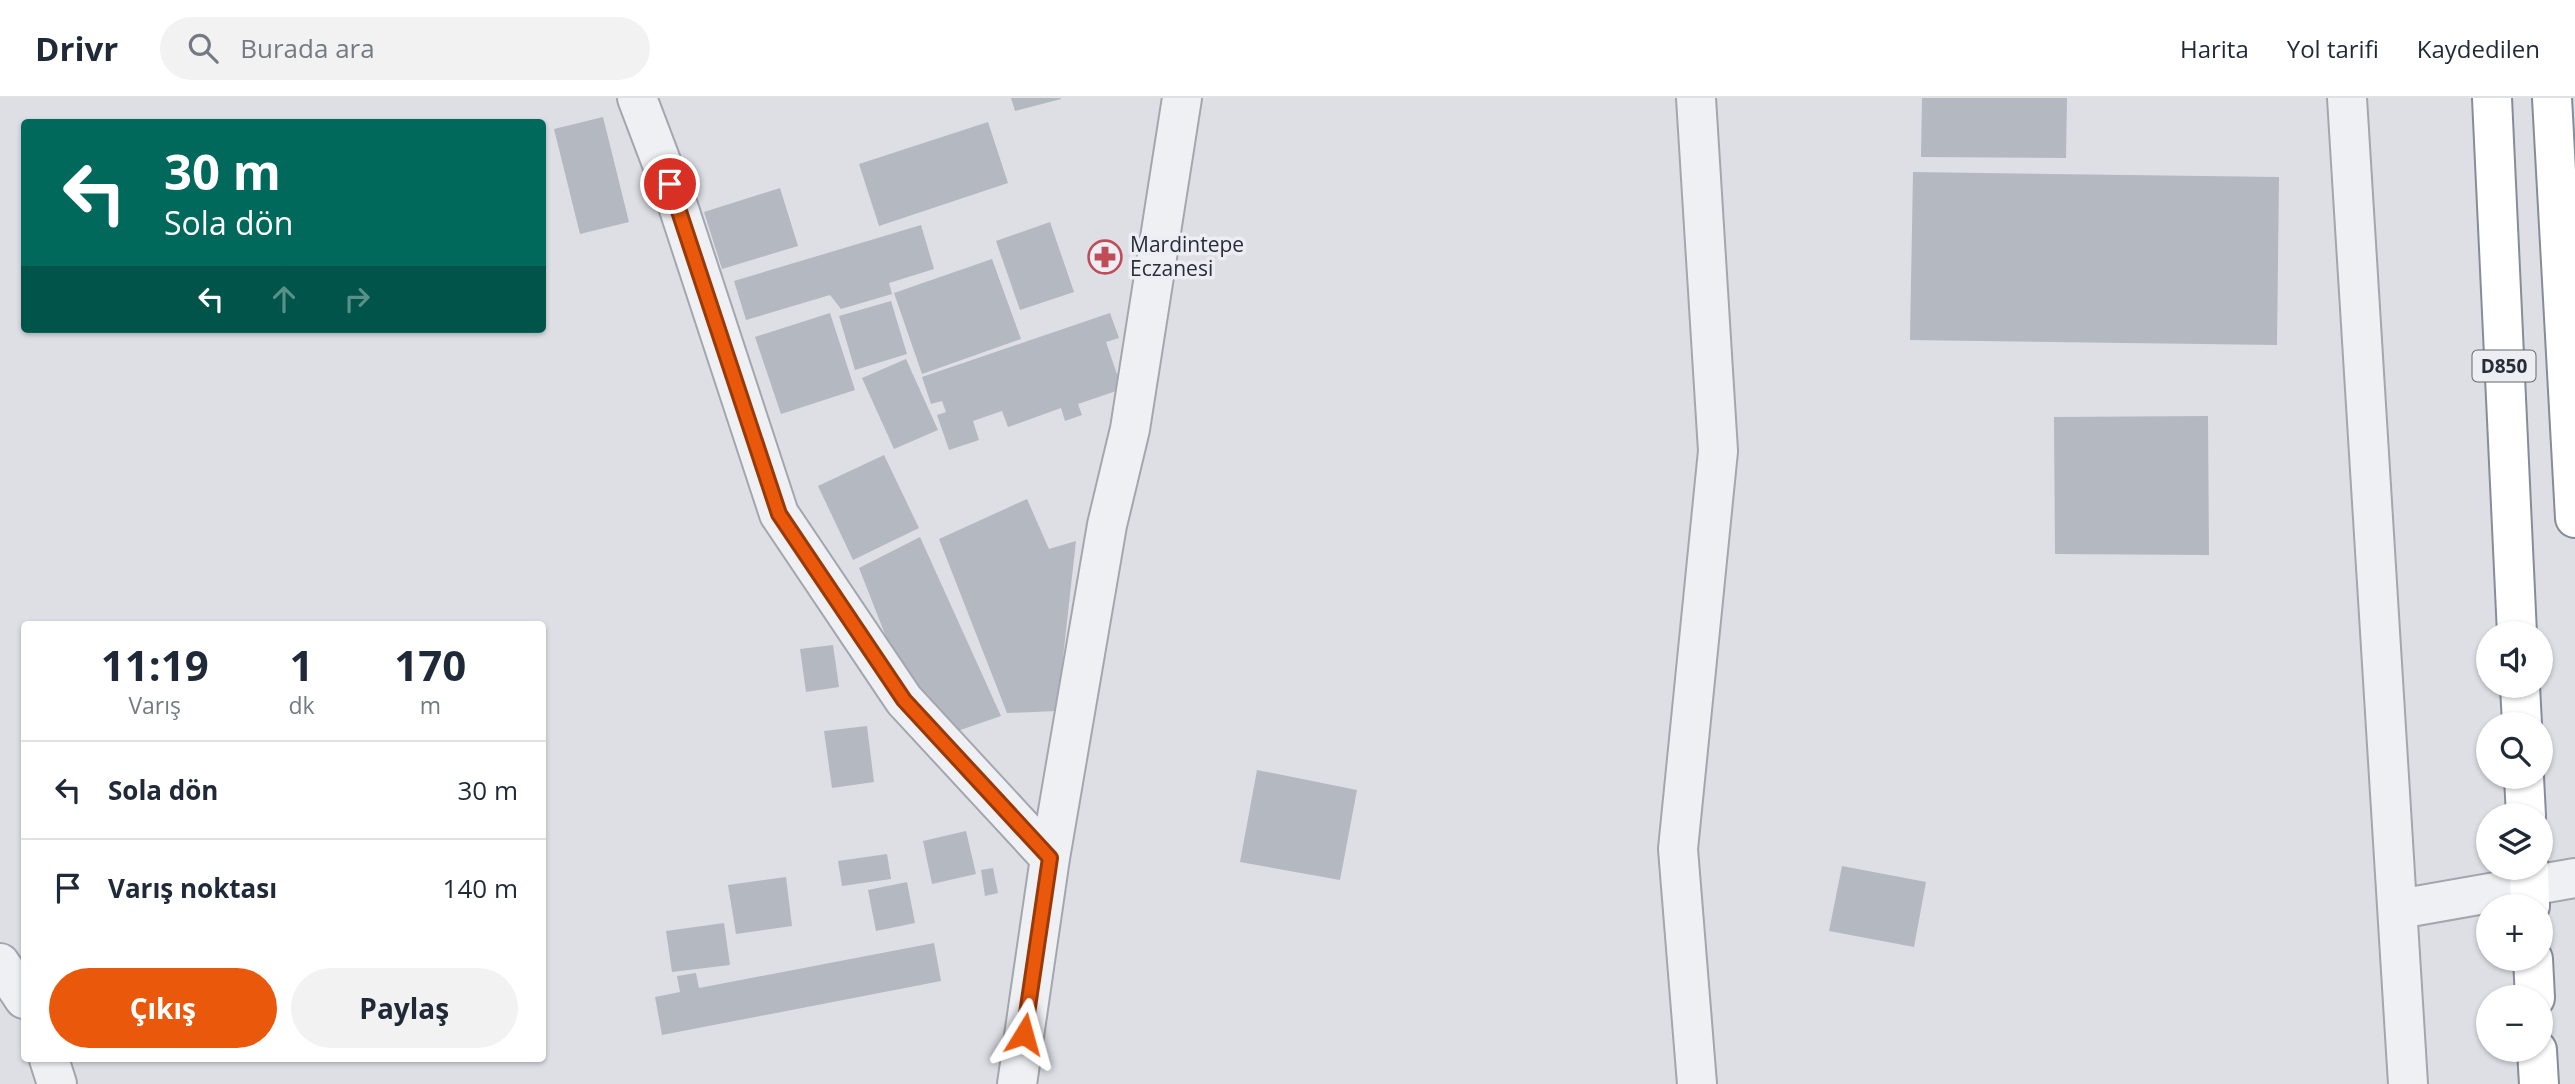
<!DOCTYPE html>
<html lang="tr">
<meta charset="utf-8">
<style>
:root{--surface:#fff;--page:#f2f2f3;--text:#1f2937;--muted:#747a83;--line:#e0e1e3;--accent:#ea580c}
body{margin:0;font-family:"Open Sans",sans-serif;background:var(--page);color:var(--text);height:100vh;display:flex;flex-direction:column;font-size:26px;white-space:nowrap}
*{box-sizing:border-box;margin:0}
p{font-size:23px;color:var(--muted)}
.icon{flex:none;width:38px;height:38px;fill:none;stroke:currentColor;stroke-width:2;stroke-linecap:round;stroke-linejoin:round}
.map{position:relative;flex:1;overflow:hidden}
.side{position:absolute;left:21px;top:523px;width:525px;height:441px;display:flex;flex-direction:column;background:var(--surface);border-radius:7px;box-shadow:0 2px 5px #0004}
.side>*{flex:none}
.guide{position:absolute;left:21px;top:21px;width:525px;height:214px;border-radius:7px;box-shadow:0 2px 5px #0004;background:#00695c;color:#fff;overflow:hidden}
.controls{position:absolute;left:2476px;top:523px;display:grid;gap:14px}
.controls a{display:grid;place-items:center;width:77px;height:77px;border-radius:50%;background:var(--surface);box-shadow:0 2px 5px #0004;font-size:35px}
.pin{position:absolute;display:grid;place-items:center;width:60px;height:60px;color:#fff;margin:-30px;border:4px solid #fff;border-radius:50%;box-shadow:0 2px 7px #0007}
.me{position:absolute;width:77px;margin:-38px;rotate:8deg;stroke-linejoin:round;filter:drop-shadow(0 0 5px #0008)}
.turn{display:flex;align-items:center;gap:24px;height:147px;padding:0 28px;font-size:32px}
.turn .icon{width:91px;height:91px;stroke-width:2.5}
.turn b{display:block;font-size:49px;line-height:60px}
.lanes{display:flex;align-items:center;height:66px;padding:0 28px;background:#0003;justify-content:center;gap:35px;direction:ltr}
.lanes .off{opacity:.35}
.eta{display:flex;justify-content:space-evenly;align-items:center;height:119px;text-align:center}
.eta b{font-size:42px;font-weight:700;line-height:49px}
.cta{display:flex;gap:14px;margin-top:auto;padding:14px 28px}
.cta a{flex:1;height:80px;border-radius:42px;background:var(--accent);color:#fff;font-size:28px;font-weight:700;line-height:80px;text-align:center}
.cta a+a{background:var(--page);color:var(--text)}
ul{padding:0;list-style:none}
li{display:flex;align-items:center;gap:21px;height:98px;padding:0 28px;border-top:2px solid var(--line)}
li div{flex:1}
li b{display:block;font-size:26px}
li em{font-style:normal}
header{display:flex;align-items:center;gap:42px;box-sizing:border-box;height:98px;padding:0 35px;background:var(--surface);border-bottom:2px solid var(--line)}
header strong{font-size:33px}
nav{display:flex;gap:38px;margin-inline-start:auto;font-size:24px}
.search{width:490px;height:63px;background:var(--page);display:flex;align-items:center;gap:18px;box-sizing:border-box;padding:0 24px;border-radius:38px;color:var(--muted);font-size:26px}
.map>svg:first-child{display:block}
.building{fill:#b4b8c1}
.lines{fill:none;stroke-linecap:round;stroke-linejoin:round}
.street-casing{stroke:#a3a6ae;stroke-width:42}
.highway-casing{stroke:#868c9a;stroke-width:42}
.street{stroke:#eff0f4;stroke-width:38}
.highway{stroke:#fff;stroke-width:38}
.route-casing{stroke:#983908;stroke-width:18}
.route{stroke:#ea580c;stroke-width:12}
.labels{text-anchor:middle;stroke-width:7;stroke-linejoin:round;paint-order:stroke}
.shield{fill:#eceef3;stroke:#636772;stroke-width:2}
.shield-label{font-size:19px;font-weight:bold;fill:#282d3a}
.poi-label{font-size:21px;fill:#282d3a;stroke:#eceef3;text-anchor:start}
</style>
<header>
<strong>Drivr</strong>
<div class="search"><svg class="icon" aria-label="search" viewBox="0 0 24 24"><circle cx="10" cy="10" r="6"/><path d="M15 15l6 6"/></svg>Burada ara</div>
<nav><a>Harita</a><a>Yol tarifi</a><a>Kaydedilen</a></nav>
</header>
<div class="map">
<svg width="2575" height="986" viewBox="0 0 2575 986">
<rect width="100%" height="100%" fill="#dddfe5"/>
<!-- building -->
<path class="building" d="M1011,0h50v1l-46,12z
M1922,0h145l-1,60 -145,-1z
M603,19l26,105 -49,12 -26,-105z
M988,24l20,61 -129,43 -20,-62z
M1913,74l366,5 -2,168 -367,-5z
M780,90l18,58 -76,23 -18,-57z
M1050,124l24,70 -54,18 -24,-69z
M921,127l13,44 -45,14 3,11 -51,15 -11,-14 -84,25 -12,-39z
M992,161l29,80 -99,35 -28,-81z
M891,203l16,53 -52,16 -16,-54z
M830,215l25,77 -74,24 -26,-77z
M1110,215l9,25 -13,4 16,47 -44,15 4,11 -17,6 -4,-13 -53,19 -6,-16 -29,10 6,19 -30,10 -12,-35 9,-3 -4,-11 -11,3 -9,-27z
M906,261l32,71 -44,19 -32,-71z
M2208,318l1,139 -154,-1 -1,-137z
M884,357l35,73 -66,32 -35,-74z
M1027,401l22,50 27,-8 -19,170 -50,2 -68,-174z
M920,439l81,179 -58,20 -53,-89 -31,-79z
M833,547l6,42 -33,5 -6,-43z
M867,628l7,56 -42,6 -8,-57z
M1257,672l100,20 -17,90 -100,-18z
M966,733l10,43 -44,10 -9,-43z
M887,756l4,25 -49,7 -4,-25z
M1842,768l84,16 -12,65 -85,-16z
M993,770l5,25 -13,3 -4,-26z
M786,779l6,49 -56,8 -8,-49z
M907,784l8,41 -39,8 -8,-41z
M724,825l6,42 -58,7 -6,-41z
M934,845l7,38 -279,54 -7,-38 25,-5 -3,-16 19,-3 3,15z"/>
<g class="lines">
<defs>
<path id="street" d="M637,0l41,108 101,308 125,186 146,158
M1696,0l22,353 -40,398 19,235
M2347,0l61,986
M2399,811l176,-31
M0,865l24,36
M49,961l8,25
M1017,986l33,-226 57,-333 23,-96 52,-331"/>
<path id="highway" d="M2492,0l25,536
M2552,0l23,420
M2520,588l2,38
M2524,679l2,39
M2529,770l1,38
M2533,861l2,39
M2537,952l2,34"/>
</defs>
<!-- street casing -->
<use href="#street" class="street-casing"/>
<!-- highway casing -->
<use href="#highway" class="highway-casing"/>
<!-- street -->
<use href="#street" class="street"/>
<!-- highway -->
<use href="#highway" class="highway"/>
</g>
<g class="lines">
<defs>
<path id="route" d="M670,86l109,330 125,186 146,158 -26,176"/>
</defs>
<!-- route casing -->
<use href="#route" class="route-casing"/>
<!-- route -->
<use href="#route" class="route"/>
</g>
<!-- icons -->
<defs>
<symbol id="pharmacy-ring" viewBox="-11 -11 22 22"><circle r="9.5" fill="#eceef3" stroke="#bf4c57" stroke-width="1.5"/><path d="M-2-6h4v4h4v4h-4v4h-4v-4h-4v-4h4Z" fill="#bf4c57"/></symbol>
</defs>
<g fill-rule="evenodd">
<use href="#pharmacy-ring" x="1086" y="140" width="38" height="38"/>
</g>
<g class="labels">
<!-- shield labels -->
<rect class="shield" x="2472.5" y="252.5" width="63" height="31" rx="5"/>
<g class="shield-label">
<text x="2504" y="275">D850</text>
</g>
<!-- poi labels -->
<g class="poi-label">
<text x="1130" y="154">Mardintepe<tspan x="1130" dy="24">Eczanesi</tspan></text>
</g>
</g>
</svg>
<div class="controls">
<a><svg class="icon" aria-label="sound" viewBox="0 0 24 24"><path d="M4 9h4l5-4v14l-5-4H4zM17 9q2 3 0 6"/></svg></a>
<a><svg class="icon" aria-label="search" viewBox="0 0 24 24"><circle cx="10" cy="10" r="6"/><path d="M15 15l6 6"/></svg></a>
<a><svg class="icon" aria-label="layers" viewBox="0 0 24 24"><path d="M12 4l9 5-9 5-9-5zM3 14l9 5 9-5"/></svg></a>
<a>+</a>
<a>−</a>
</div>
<div class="pin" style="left:670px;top:86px;background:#d93025"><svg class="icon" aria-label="arrive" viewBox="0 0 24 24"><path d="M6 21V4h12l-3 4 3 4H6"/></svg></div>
<svg class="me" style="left:1024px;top:936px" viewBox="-20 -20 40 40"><path d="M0-17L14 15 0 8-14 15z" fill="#ea580c" stroke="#fff" stroke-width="4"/></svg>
<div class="guide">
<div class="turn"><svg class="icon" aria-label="left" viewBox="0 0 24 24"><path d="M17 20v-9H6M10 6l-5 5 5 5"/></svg><div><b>30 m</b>Sola dön</div></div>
<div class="lanes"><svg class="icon" aria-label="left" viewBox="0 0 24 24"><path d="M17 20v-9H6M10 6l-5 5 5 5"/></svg><svg class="icon off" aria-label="ahead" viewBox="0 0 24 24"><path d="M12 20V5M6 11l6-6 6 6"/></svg><svg class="icon off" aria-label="right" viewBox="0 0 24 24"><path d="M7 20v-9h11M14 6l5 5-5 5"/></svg></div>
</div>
<section class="side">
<div class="eta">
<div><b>11:19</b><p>Varış</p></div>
<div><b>1</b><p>dk</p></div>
<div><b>170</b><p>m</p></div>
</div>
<ul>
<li><svg class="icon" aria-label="left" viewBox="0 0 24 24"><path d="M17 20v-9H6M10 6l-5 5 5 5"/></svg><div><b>Sola dön</b></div><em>30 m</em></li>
<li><svg class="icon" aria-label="arrive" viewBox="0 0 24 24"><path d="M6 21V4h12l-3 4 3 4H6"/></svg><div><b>Varış noktası</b></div><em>140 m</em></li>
</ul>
<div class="cta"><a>Çıkış</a><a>Paylaş</a></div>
</section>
</div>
